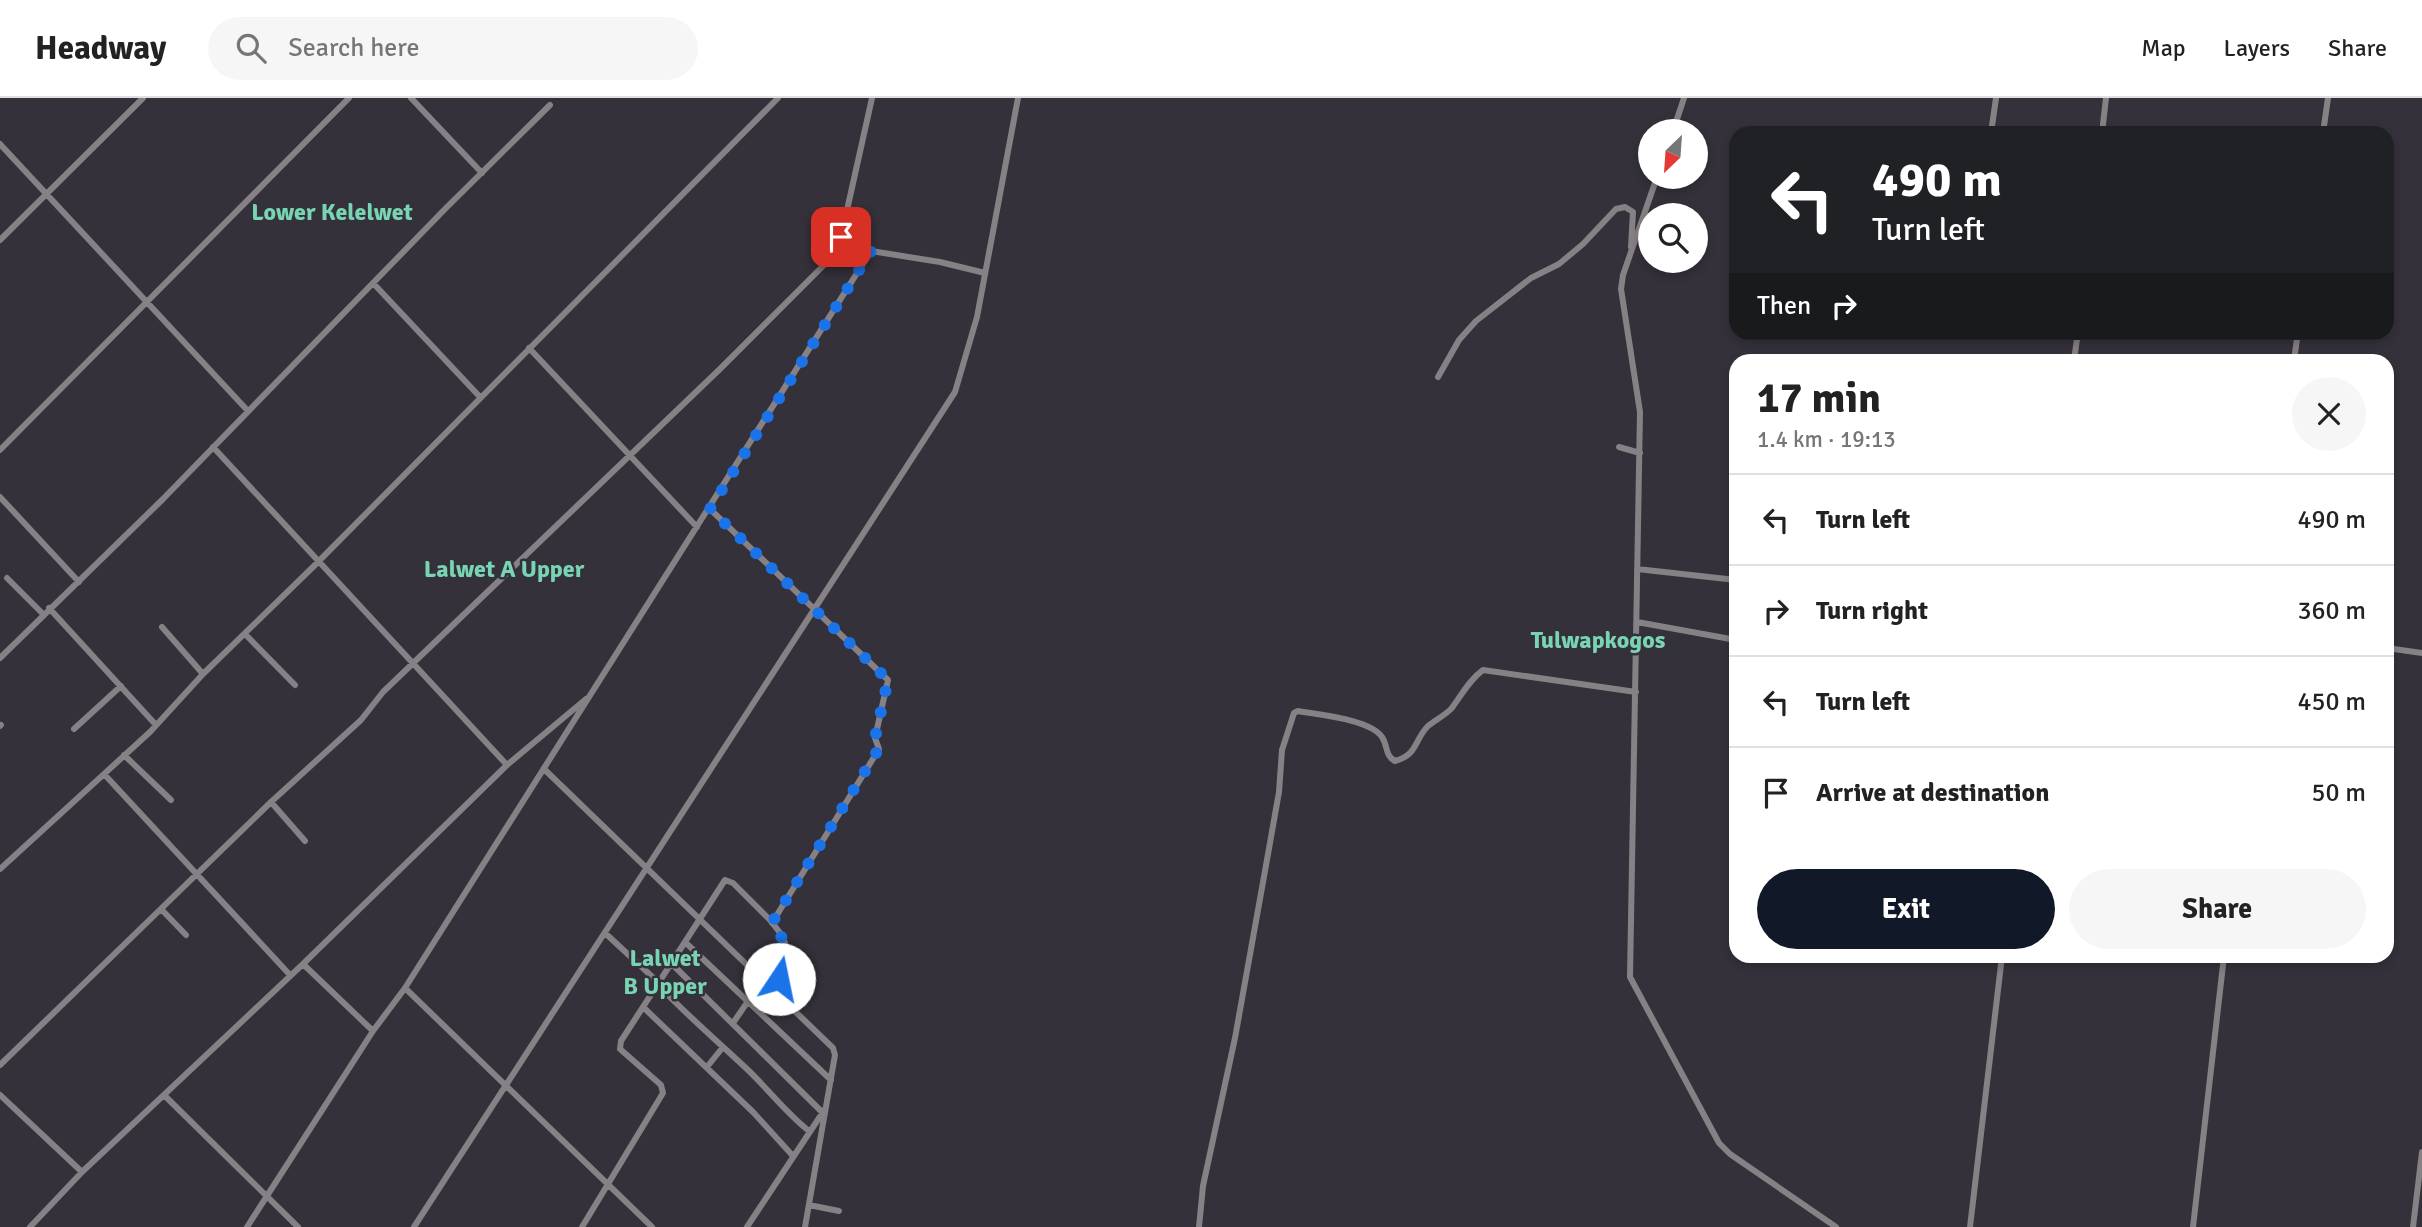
<!DOCTYPE html>
<meta charset="utf-8">
<style>
:root{--surface:#fff;--page:#f6f6f6;--text:#222;--muted:#767676;--line:#e0e0e0;--accent:#111827}
body{margin:0;font-family:Signika,sans-serif;background:var(--page);color:var(--text);height:100vh;display:flex;flex-direction:column;font-size:26px;white-space:nowrap}
*{box-sizing:border-box;margin:0}
p{font-size:23px;color:var(--muted)}
.icon{flex:none;width:38px;height:38px;fill:none;stroke:currentColor;stroke-width:2;stroke-linecap:round;stroke-linejoin:round}
.map{position:relative;flex:1;overflow:hidden}
.side{position:absolute;left:1729px;top:256px;width:665px;height:609px;display:flex;flex-direction:column;background:var(--surface);border-radius:21px;box-shadow:0 4px 10px #0003}
.side>*{flex:none}
.guide{position:absolute;left:1729px;top:28px;width:665px;height:214px;border-radius:21px;box-shadow:0 4px 10px #0003;background:#202124;color:#fff;overflow:hidden}
.needle{width:46px;rotate:205deg}
.buttons{position:absolute;left:1638px;top:21px;display:grid;gap:14px}
.buttons a{display:grid;place-items:center;width:70px;height:70px;border-radius:50%;background:var(--surface);box-shadow:0 4px 10px #0003;font-size:35px}
.pin{position:absolute;display:grid;place-items:center;width:60px;height:60px;color:#fff;margin:-30px;border-radius:14px;box-shadow:0 4px 10px #0006}
.me{position:absolute;width:77px;margin:-38px;rotate:11deg;stroke-linejoin:round;filter:drop-shadow(0 0 5px #0008)}
.turn{display:flex;align-items:center;gap:24px;height:147px;padding:0 28px;font-size:32px}
.turn .icon{width:91px;height:91px;stroke-width:2.5}
.turn b{display:block;font-size:49px;line-height:60px}
.then{display:flex;align-items:center;height:66px;padding:0 28px;background:#0003;gap:14px;font-size:26px}
.round{display:grid;place-items:center;flex:none;width:74px;height:74px;border-radius:37px;background:var(--page)}
.summary{display:flex;align-items:center;justify-content:space-between;height:119px;padding:0 28px}
h1{font-size:42px;font-weight:700;line-height:52px}
.primary-button{display:flex;gap:14px;margin-top:auto;padding:14px 28px}
.primary-button a{flex:1;height:80px;border-radius:42px;background:var(--accent);color:#fff;font-size:28px;font-weight:700;line-height:80px;text-align:center}
.primary-button a+a{background:var(--page);color:var(--text)}
ul{padding:0;list-style:none}
li{display:flex;align-items:center;gap:21px;height:91px;padding:0 28px;border-top:2px solid var(--line)}
li div{flex:1}
li b{display:block;font-size:26px}
li em{font-style:normal}
header{display:flex;align-items:center;gap:42px;box-sizing:border-box;height:98px;padding:0 35px;background:var(--surface);border-bottom:2px solid var(--line)}
header strong{font-size:33px}
nav{display:flex;gap:38px;margin-inline-start:auto;font-size:24px}
.search{width:490px;height:63px;background:var(--page);display:flex;align-items:center;gap:18px;box-sizing:border-box;padding:0 24px;border-radius:38px;color:var(--muted);font-size:26px}
.map>svg:first-child{display:block}
.lines{fill:none;stroke-linecap:round;stroke-linejoin:round}
.minor{stroke:#868185;stroke-width:6}
.route{stroke:#1a73e8;stroke-width:12;stroke-dasharray:0 21.6}
.labels{text-anchor:middle;stroke-width:5;stroke-linejoin:round;paint-order:stroke}
.quarter-label{font-size:24px;font-weight:bold;fill:#79d4b3;stroke:#35313b}
</style>
<header>
<strong>Headway</strong>
<div class="search"><svg class="icon" aria-label="search" viewBox="0 0 24 24"><circle cx="10" cy="10" r="6"/><path d="M15 15l6 6"/></svg>Search here</div>
<nav><a>Map</a><a>Layers</a><a>Share</a></nav>
</header>
<div class="map">
<svg width="2422" height="1129" viewBox="0 0 2422 1129">
<rect width="100%" height="100%" fill="#35313b"/>
<g class="lines">
<!-- minor -->
<path class="minor" d="M411,0l71,75
M872,0l-31,139 2,5 28,9 69,11 45,11
M1673,33l11,-33
M1991,35l5,-35
M2102,35l4,-35
M2323,35l5,-35
M0,46l248,267
M1657,79l-34,98 -2,14 19,123 -10,565 89,166 11,11 106,73
M0,142l143,-142
M373,185l107,114
M529,250l168,179
M2074,262l4,-28
M2294,262l4,-28
M1438,279l21,-37 17,-19 55,-43 28,-14 24,-20 33,-35 9,-2 8,5 -2,35
M213,349l294,318
M1619,349l21,6
M0,352l349,-352
M0,399l79,85
M710,411l178,171 -13,58 4,11 -107,174
M1637,471l99,11
M7,480l36,36
M49,510l107,117
M1637,524l99,18
M162,529l41,47
M245,536l50,51
M2387,550l35,5
M0,560l163,-159 282,-290 105,-104
M0,628l1,-1
M74,631l47,-43
M124,657l47,45
M544,671l289,279 2,7 -30,172
M104,676l186,201
M271,704l34,39
M0,771l150,-137 53,-58 111,-108 464,-468
M161,811l25,26
M605,835l54,50
M685,844l146,138
M303,866l70,67
M672,866l150,148
M658,887c29,30 60,57 90,85 21,20 38,43 61,61
M405,890l247,239
M643,909l110,105 40,44
M733,925l29,-42
M0,967l271,-263 90,-82 22,-28 338,-324 105,-105 17,-21
M707,969l16,-20
M0,997l82,77
M165,998l133,131
M809,1107l30,6
M30,1129l52,-55 221,-208 204,-199 79,-66
M247,1129l126,-196 32,-43 466,-737
M414,1129l541,-835 22,-75 41,-219
M582,1129l81,-134 -2,-8 -41,-36 1,-8 104,-161 8,3 37,37 11,14 6,14 -12,47
M747,1129l78,-118
M1199,1129l4,-41 32,-148 30,-167 14,-79 3,-42 12,-37 4,-2c21,4 72,8 84,26 6,9 3,19 13,24 23,-6 19,-21 33,-35 7,-6 16,-10 23,-17 10,-13 18,-29 32,-39l153,22
M1970,1129l32,-271
M2193,1129l31,-271
M2413,1129l9,-75"/>
</g>
<g class="lines">
<!-- route -->
<path class="route" d="M779,881c6,-26 11,-34 -7,-56l106,-173 1,-6 -4,-6 13,-58 -178,-171 161,-258 -25,-7 -5,-7"/>
</g>
<g class="labels">
<!-- quarter labels -->
<g class="quarter-label">
<text x="332" y="122">Lower Kelelwet</text>
<text x="504" y="479">Lalwet A Upper</text>
<text x="1598" y="550">Tulwapkogos</text>
<text x="665" y="868">Lalwet<tspan x="665" dy="28">B Upper</tspan></text>
</g>
</g>
</svg>
<div class="buttons">
<a><svg class="needle" viewBox="-14 -14 28 28"><path d="M0-13l5 13h-10z" fill="#e53935"/><path d="M0 13l5-13h-10z" fill="#767676"/></svg></a>
<a><svg class="icon" aria-label="search" viewBox="0 0 24 24"><circle cx="10" cy="10" r="6"/><path d="M15 15l6 6"/></svg></a>
</div>
<div class="pin" style="left:841px;top:139px;background:#d93025"><svg class="icon" aria-label="arrive" viewBox="0 0 24 24"><path d="M6 21V4h12l-3 4 3 4H6"/></svg></div>
<svg class="me" style="left:779px;top:881px" viewBox="-20 -20 40 40"><circle r="19" fill="#fff"/><path d="M0-13L10 11 0 6-10 11z" fill="#1a73e8"/></svg>
<div class="guide">
<div class="turn"><svg class="icon" aria-label="left" viewBox="0 0 24 24"><path d="M17 20v-9H6M10 6l-5 5 5 5"/></svg><div><b>490 m</b>Turn left</div></div>
<div class="then">Then<svg class="icon" aria-label="right" viewBox="0 0 24 24"><path d="M7 20v-9h11M14 6l5 5-5 5"/></svg></div>
</div>
<section class="side">
<div class="summary"><div><h1>17 min</h1><p>1.4 km · 19:13</p></div><a class="round"><svg class="icon" aria-label="close" viewBox="0 0 24 24"><path d="M6 6l12 12M18 6L6 18"/></svg></a></div>
<ul>
<li><svg class="icon" aria-label="left" viewBox="0 0 24 24"><path d="M17 20v-9H6M10 6l-5 5 5 5"/></svg><div><b>Turn left</b></div><em>490 m</em></li>
<li><svg class="icon" aria-label="right" viewBox="0 0 24 24"><path d="M7 20v-9h11M14 6l5 5-5 5"/></svg><div><b>Turn right</b></div><em>360 m</em></li>
<li><svg class="icon" aria-label="left" viewBox="0 0 24 24"><path d="M17 20v-9H6M10 6l-5 5 5 5"/></svg><div><b>Turn left</b></div><em>450 m</em></li>
<li><svg class="icon" aria-label="arrive" viewBox="0 0 24 24"><path d="M6 21V4h12l-3 4 3 4H6"/></svg><div><b>Arrive at destination</b></div><em>50 m</em></li>
</ul>
<div class="primary-button"><a>Exit</a><a>Share</a></div>
</section>
</div>
